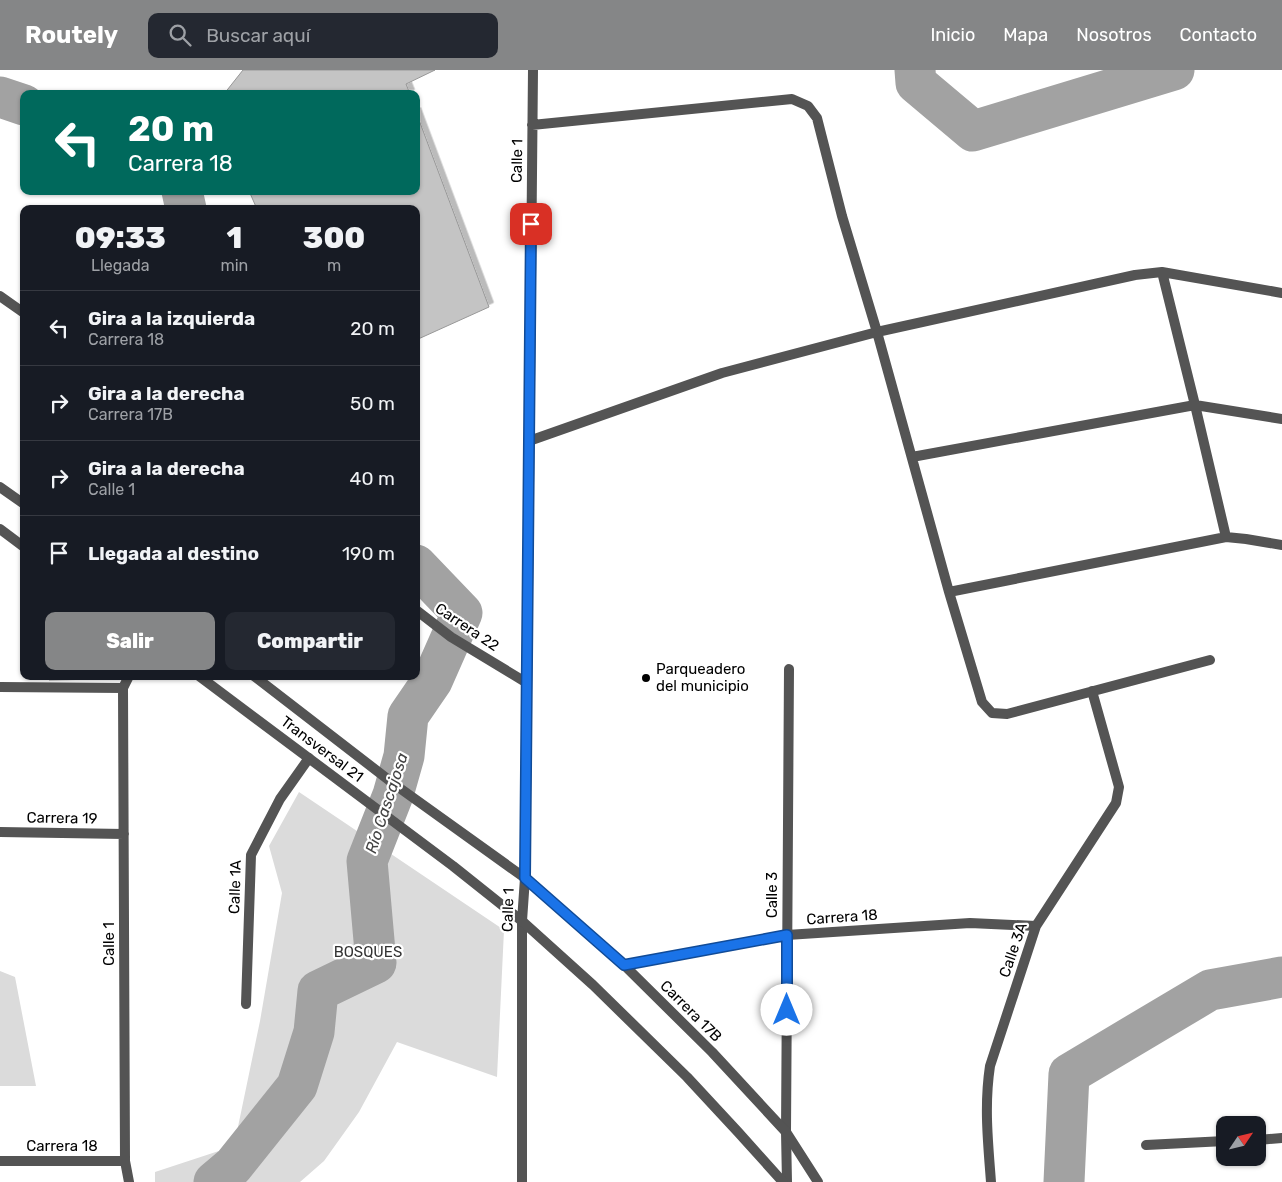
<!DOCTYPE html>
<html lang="es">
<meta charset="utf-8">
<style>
:root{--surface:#171b24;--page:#242831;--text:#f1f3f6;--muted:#9ea1a6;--line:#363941;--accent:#858687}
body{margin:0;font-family:Rubik,sans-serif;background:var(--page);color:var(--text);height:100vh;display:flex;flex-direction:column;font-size:19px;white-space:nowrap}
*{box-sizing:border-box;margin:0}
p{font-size:16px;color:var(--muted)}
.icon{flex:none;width:28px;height:28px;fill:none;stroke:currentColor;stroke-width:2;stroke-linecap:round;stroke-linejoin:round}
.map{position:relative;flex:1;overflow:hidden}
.drawer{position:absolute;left:20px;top:135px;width:400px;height:475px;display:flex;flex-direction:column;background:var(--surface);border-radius:10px;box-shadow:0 1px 4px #0004}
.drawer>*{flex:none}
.hud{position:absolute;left:20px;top:20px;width:400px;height:105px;border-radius:10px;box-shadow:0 1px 4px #0004;background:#00695c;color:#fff;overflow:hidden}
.needle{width:32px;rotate:55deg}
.fabs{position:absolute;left:1216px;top:1046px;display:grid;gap:10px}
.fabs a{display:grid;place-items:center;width:50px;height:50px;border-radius:10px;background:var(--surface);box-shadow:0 1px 4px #0004;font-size:25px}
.pin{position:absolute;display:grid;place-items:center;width:42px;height:42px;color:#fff;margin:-21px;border-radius:10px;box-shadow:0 2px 8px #0006}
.me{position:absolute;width:55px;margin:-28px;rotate:0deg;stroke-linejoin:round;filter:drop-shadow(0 0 4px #0008)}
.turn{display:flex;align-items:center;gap:18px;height:105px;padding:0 25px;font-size:22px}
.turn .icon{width:65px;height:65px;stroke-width:2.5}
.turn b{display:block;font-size:35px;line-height:42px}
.eta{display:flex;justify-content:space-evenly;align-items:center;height:85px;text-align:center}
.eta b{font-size:30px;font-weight:800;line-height:35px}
.button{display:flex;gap:10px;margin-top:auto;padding:10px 25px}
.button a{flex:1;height:58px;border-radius:10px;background:var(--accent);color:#fff;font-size:20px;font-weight:800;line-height:58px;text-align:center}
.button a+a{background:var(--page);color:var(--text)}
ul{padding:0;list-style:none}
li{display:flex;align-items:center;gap:15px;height:75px;padding:0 25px;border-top:1px solid var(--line)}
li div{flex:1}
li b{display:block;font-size:19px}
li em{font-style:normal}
header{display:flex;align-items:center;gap:30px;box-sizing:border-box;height:70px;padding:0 25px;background:var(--accent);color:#fff}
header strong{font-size:24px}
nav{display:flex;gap:28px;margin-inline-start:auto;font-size:18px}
.search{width:350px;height:45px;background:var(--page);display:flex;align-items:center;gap:12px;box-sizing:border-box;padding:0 18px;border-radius:10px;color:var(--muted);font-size:19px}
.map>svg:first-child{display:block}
.green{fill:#dbdbdb}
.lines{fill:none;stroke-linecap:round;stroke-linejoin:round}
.river{stroke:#a2a2a2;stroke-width:41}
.building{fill:#c4c4c4;stroke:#989898;filter:url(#shadow)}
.minor{stroke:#545454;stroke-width:10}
.tertiary{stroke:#545454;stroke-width:10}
.route-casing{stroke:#114b97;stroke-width:12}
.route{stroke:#1a73e8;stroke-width:9}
.poi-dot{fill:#000;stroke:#fff;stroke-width:2}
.labels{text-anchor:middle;stroke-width:4.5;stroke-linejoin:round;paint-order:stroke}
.street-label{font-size:15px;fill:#000;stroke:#fff}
.poi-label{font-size:15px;fill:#000;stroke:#fff;text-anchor:start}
.park-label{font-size:15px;fill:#323232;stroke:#fff}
.water-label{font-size:16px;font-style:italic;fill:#434343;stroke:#fff}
</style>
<header>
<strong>Routely</strong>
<div class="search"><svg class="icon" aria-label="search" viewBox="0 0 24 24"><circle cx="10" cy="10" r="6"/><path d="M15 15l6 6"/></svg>Buscar aquí</div>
<nav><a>Inicio</a><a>Mapa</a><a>Nosotros</a><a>Contacto</a></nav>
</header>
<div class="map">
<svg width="1282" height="1112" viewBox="0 0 1282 1112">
<defs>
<filter id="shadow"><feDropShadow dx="4.5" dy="-4.5" stdDeviation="0" flood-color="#0004"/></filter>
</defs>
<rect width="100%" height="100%" fill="#fff"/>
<!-- green -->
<path class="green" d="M299,722l205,138 -7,147 -100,-35 -38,70 -35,49 -24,21h-145v-10l79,-26 26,-125 22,-128 -13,-47z
M0,901l15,6 21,109h-36z"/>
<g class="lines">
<!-- river -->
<path class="river" d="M915,0l1,13 57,48 201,-61
M0,27l24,8
M182,121l4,18
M214,1112l19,-16 64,-80 17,-54 4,-41 58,-28 -9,-102 26,-66 11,-39 4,-40 24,-35 30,-68 -46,-48
M1064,1112l5,-108 141,-84 72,-13"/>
</g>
<!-- building -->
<path class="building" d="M243,0h192l-29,14 4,10h-186z
M416,42l73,195 -73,33v-131h-159l-8,-18h167z
M49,606h54v3l-54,1z"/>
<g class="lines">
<!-- minor -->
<path class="minor" d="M532,55l260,-26 16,7 9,12 25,98 35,116 72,260 33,110 10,11 15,1 203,-54
M1162,202l33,133 31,132
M0,226l24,17
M529,371l193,-68 155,-41 258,-57 27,-3 120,21
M912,387l283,-52 87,14
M949,522l277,-55 20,2 36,6
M416,540l35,27 76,46
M129,606l-6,12 2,473 4,21
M0,617l123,1
M0,762l124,2
M624,895l163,-30 183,-12 66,3
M246,934l5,-149 29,-56 29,-41
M1258,1070l24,-2
M1146,1075l79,-4
M0,1091h125
M522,1112v-261l3,-43 1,-80 7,-728
M787,1112l-1,-50 3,-463
M991,1112c-3,-40 -7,-76 -1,-116l46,-140 80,-123 3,-16 -27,-96"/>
<!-- tertiary -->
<path class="tertiary" d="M0,417l24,17
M0,459l24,18
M199,606l254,190 69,55 71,64 94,92 51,55 45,50
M254,606l140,108 131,94 99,87 88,87 74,80 32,50"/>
</g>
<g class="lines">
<defs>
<path id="route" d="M531,154l-6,654 99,87 163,-30v75"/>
</defs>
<!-- route casing -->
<use href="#route" class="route-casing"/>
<!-- route -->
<use href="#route" class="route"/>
</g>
<!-- markers -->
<circle class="poi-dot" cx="646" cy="608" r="5"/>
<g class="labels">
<!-- street labels -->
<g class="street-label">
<text transform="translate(517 91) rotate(-89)" y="5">Calle 1</text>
<text transform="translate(467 557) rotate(34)" y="5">Carrera 22</text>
<text transform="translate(322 679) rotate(37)" y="5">Transversal 21</text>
<text transform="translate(62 748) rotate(1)" y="5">Carrera 19</text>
<text transform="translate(235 817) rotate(-88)" y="5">Calle 1A</text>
<text transform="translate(772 825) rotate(-90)" y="5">Calle 3</text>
<text transform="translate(508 840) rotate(-88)" y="5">Calle 1</text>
<text transform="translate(842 847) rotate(-4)" y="5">Carrera 18</text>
<text transform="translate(109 874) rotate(-90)" y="5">Calle 1</text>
<text transform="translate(1013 880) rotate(-71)" y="5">Calle 3A</text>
<text transform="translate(691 941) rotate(45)" y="5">Carrera 17B</text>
<text x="62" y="1081">Carrera 18</text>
</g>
<!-- poi labels -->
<g class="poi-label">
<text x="656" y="604">Parqueadero<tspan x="656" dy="17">del municipio</tspan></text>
</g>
<!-- park labels -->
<g class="park-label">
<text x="368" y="887">BOSQUES</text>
</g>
<!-- water labels -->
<g class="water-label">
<text transform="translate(386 733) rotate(-72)" y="6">Río Cascajosa</text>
</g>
</g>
</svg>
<div class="fabs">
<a><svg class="needle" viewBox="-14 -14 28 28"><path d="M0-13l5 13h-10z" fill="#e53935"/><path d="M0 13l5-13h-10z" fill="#9ea1a6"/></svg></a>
</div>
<div class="pin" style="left:531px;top:154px;background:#d93025"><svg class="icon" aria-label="arrive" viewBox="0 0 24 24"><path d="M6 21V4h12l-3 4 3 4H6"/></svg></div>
<svg class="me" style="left:787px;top:940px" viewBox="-20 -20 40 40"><circle r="19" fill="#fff"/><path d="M0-13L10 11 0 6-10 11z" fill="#1a73e8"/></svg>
<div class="hud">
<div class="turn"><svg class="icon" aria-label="left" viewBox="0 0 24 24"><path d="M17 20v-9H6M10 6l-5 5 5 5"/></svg><div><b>20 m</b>Carrera 18</div></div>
</div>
<section class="drawer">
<div class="eta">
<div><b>09:33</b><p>Llegada</p></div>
<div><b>1</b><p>min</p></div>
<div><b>300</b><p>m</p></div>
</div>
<ul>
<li><svg class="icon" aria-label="left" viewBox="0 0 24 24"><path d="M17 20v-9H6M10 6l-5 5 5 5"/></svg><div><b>Gira a la izquierda</b><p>Carrera 18</p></div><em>20 m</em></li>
<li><svg class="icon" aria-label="right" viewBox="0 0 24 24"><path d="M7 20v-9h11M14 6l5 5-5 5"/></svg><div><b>Gira a la derecha</b><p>Carrera 17B</p></div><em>50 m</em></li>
<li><svg class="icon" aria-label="right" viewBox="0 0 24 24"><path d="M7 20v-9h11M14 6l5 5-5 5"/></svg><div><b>Gira a la derecha</b><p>Calle 1</p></div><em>40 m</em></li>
<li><svg class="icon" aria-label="arrive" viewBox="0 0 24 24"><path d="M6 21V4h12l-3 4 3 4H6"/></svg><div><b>Llegada al destino</b></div><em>190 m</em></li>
</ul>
<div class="button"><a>Salir</a><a>Compartir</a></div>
</section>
</div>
